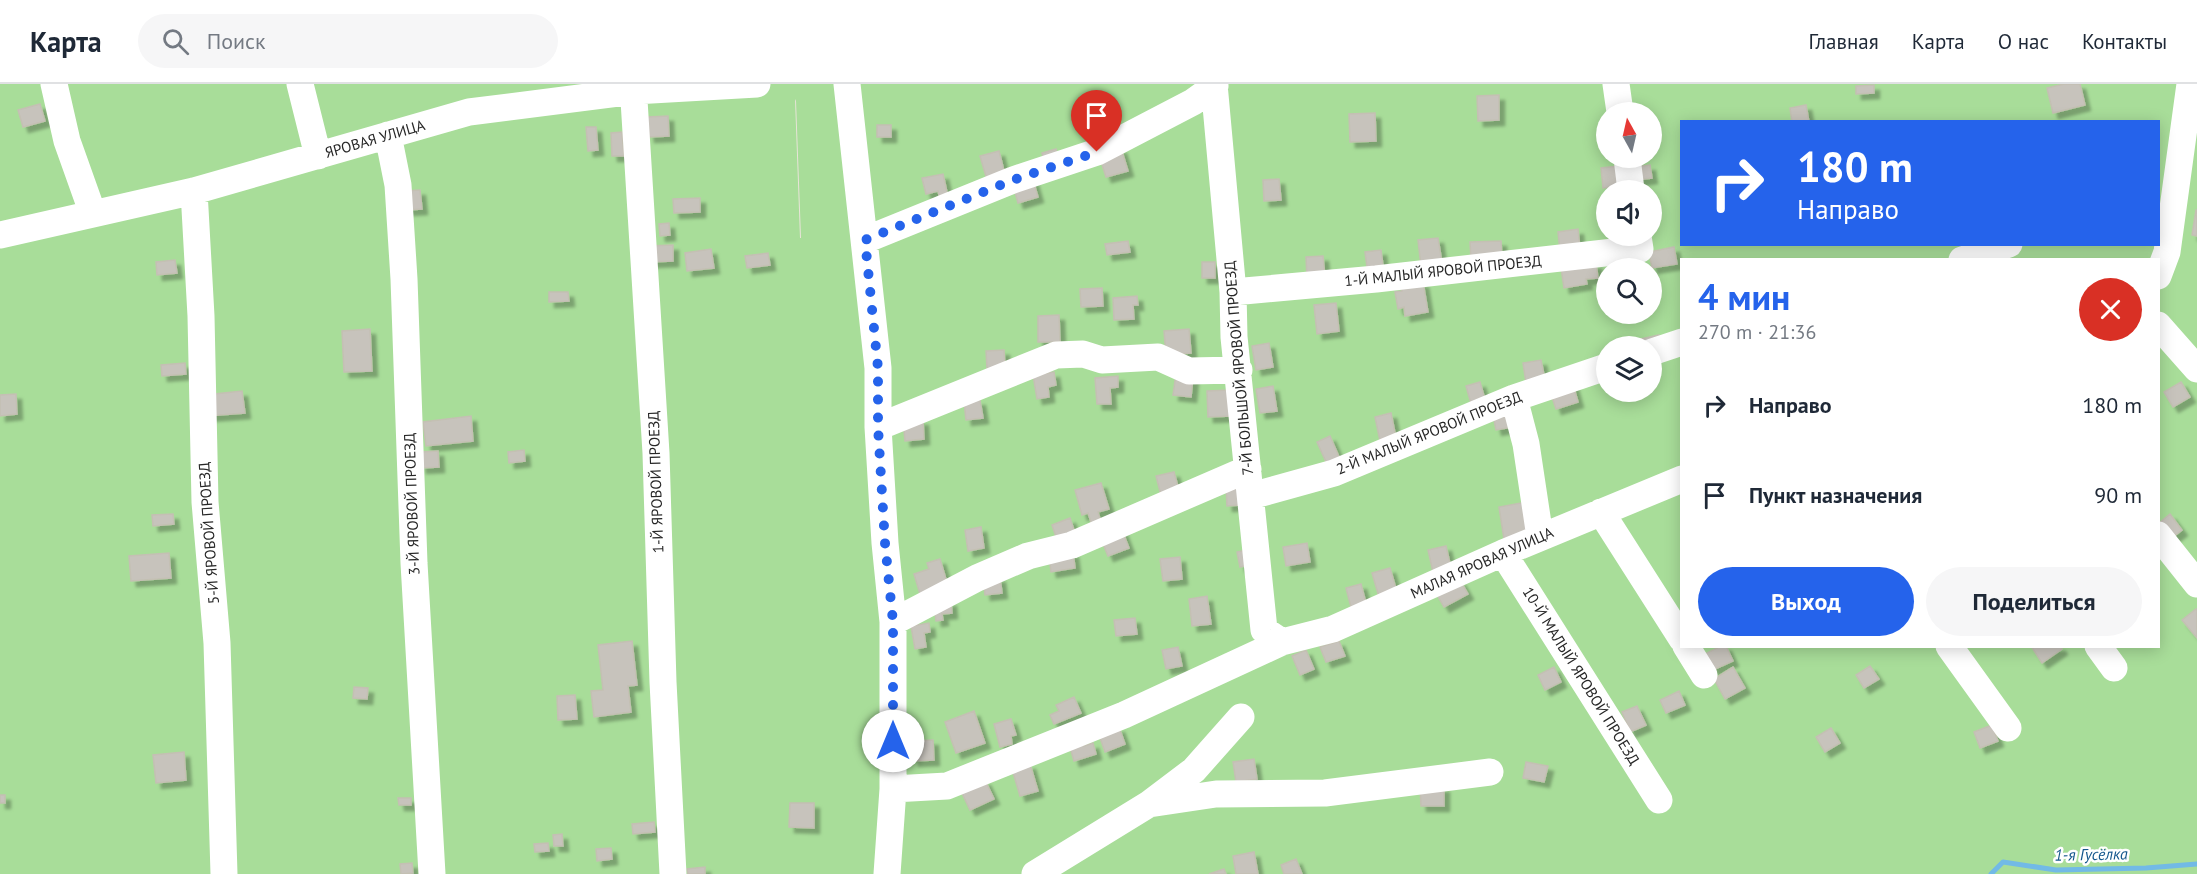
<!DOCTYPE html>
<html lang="ru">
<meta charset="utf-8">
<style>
:root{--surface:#fff;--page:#f6f6f7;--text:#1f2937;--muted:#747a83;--line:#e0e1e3;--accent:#2563eb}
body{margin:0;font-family:"PT Sans",sans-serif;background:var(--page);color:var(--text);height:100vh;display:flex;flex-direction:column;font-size:22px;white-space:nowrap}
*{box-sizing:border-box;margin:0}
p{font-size:20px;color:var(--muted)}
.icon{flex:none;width:33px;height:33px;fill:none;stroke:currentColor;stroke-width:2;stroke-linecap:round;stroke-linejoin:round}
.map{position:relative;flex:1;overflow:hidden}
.details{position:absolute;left:1680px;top:174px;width:480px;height:390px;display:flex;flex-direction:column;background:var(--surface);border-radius:0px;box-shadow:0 3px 15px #0003}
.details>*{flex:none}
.guide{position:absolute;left:1680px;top:36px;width:480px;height:126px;border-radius:0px;box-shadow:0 3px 15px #0003;background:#2563eb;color:#fff;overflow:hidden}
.needle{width:39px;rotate:352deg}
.controls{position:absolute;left:1596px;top:18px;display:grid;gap:12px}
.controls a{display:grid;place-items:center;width:66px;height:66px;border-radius:50%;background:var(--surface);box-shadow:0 3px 15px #0003;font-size:30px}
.pin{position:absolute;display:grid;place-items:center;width:51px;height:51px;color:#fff;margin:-62px -26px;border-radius:50% 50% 50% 0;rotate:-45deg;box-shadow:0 0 6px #0007}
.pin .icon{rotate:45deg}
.me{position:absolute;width:66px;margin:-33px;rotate:0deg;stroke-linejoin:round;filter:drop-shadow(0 0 4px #0008)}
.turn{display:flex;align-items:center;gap:21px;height:126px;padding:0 18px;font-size:27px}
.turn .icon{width:78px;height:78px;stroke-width:2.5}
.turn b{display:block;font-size:42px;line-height:51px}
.round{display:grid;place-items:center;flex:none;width:63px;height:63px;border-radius:32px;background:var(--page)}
.overview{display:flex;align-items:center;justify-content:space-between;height:102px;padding:0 18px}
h1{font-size:36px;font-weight:800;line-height:45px;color:var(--accent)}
.cta{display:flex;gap:12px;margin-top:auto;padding:12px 18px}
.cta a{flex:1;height:69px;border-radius:36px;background:var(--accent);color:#fff;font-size:24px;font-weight:800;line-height:69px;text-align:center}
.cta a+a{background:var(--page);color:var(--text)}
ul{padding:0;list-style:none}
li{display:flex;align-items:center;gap:18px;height:90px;padding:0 18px}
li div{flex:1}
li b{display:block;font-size:22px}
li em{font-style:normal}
header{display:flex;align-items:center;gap:36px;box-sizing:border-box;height:84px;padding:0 30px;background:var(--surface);border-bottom:2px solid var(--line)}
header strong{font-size:28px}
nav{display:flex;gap:33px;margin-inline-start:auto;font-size:21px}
.search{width:420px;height:54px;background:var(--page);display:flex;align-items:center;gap:15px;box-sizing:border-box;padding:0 21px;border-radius:33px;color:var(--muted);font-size:22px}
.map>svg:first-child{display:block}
.green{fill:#a8dd99;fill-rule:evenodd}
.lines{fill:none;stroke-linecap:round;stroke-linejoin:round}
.stream{stroke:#72bae6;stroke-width:5}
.building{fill:#c7c3bc;stroke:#c4c0b3;stroke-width:1.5;filter:url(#shadow)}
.minor{stroke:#fff;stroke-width:27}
.route{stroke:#2563eb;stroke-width:10;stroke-dasharray:0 18}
.labels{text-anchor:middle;stroke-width:5;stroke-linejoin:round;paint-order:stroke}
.street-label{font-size:15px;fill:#272727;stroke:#fff}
.water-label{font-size:16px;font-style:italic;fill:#15578d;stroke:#fff}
</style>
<header>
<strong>Карта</strong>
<div class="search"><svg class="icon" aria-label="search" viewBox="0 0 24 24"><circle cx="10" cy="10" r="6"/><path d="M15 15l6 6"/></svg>Поиск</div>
<nav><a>Главная</a><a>Карта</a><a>О нас</a><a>Контакты</a></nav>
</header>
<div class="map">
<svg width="2197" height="790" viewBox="0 0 2197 790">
<defs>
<filter id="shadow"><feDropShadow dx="5.5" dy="5.5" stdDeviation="1.5" flood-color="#0004"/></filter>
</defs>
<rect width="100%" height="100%" fill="#e9e4d9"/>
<!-- green -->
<path class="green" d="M0,0h2197v790h-2197zM795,15l1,2 5,137h-1zM1606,28h46v46h-46zM1682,38h476v122h-476zM1606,106h46v46h-46zM1682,176h476v386h-476zM1606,184h46v46h-46zM1606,262h46v46h-46z"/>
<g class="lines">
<!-- stream -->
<path class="stream" d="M1991,790l12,-12 53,8 90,-2 51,-4"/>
</g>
<!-- building -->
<path class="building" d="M2064,0h16l5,21 -32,8 -6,-25z
M1874,1v8l-18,1v-8z
M1499,11v25l-21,1 -1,-25z
M40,20l5,17 -22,6 -5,-17z
M1806,21l3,17h-17l-2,-14z
M1375,29l1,28 -26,1 -1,-28z
M668,32l1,20 -20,1 -2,-20z
M877,41h14v12h-14z
M586,43h10l2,23 -10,1z
M622,48l2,24h-12l-1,-23z
M1121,64l7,23 -22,6 -7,-22z
M1056,65l3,11 -14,4 -3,-11z
M999,67l6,24 -18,5 -7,-24z
M1650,81l2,13 -15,2 -2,-13z
M1618,82l2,20 -17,2 -2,-20z
M943,90l5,23 -8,2 -2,-8 -12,3 -4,-16z
M1279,95l2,21 -17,1 -1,-21z
M1033,96l5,17 -20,6 -5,-18z
M420,106l2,19 -15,1 -2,-19z
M700,114v14l-26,1 -1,-14z
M2196,126h1v26l-5,-1z
M669,139l1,12 -10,1 -1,-12z
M1578,145l2,20 -20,2 -2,-19z
M1438,154l4,25 -21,3 -3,-26z
M1128,157l2,11 -23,3 -2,-11z
M1501,157l1,18 -31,1 -1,-18z
M673,161v16l-24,1 -1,-16z
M1674,163l3,17 -25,4 -3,-16z
M711,165l3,19 -27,3 -2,-18z
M1381,166l3,23 -16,2 -3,-23z
M768,169l2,12 -23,3 -2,-12z
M1323,172l2,21 -18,2 -1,-22z
M175,176l2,13 -20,2 -1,-13z
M1202,178h13v16h-13z
M1596,179l2,15 -12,1 1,5 -23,4 -3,-20z
M1423,198l5,30 -23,4 -1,-9 -6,2 -3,-17 7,-1 -2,-6z
M1102,204l1,18 -22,1 -1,-18z
M549,208h19l1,9 -20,1z
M1137,212l1,9h-5l1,14 -20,1 -1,-22z
M1336,219l3,28 -22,3 -3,-29z
M1059,231l1,27h-22v-26z
M370,245l2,42 -28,1 -2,-41z
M1189,245l2,24 -25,2 -2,-24z
M1659,251l2,11h-23l-2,-6z
M1269,259l4,24 -17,3 -4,-24z
M1004,266l1,17 -18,1 -1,-17z
M1541,276l4,20 -19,3 -3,-20z
M185,279l1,11 -24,2 -1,-11z
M1054,288l2,13 -8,2 1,10 -12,2 -4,-24z
M1176,290l17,3 -2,20 -18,-2z
M1118,292v11l-8,1 1,16h-14l-2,-26z
M1572,297l6,21 -22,7 -7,-21z
M1480,298l6,21 -14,4 -6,-21z
M2181,298l9,15 -17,10 -9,-15z
M1273,302l4,25 -17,2 -4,-24z
M1229,306l2,26 -23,1 -1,-26z
M242,307l3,22 -38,3 -2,-21z
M16,310l1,20 -17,2v-21z
M980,316l3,18 -17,2 -2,-18z
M1509,323l4,20 -17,3 -4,-20z
M1391,329l5,25 -16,3 -5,-24z
M471,332l2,25 -47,5 -3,-24z
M923,336l1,19 -19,2 -2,-20z
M1330,352l10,23 -13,5 -10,-22z
M524,366l1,11 -16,2 -1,-11z
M438,367l1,16 -18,1 -1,-16z
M1174,388l6,22 -18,5 -6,-23z
M1101,399l8,26 -11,3 3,10 -9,3 -4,-12 -6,2 -7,-25z
M1226,402h14l1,19 -14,1z
M1526,418l6,32 -28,5 -5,-32z
M173,430l1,10 -21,2 -1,-11z
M2170,430l12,16 -14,11 -10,-17z
M1070,434l5,15 -18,7 -5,-15z
M981,443l3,21 -16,3 -3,-21z
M1122,446l7,18 -21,8 -7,-17z
M1307,459l3,19 -24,4 -3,-19z
M1446,462l5,22 -18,4 -5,-22z
M1251,465l3,15 -14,3 -3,-15z
M1073,468l2,16 -24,4 -2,-16z
M169,469l2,25 -40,3 -2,-25z
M1180,473l2,22 -19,2 -3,-22z
M940,475l8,27 -28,8 -6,-20 15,-5 -2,-6z
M1390,484l7,24 -18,5 -7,-24z
M1000,493l2,16 -17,2 -2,-16z
M1460,496l8,14 -24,13 -8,-14z
M1361,500l6,23 -15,4 -6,-23z
M1207,512l4,28 -19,2 -3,-27z
M951,517l1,12 -10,1 1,6 -7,1 -2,-17z
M2196,525l1,2v27l-15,-18z
M1135,534l2,16 -21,2 -2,-16z
M929,539l1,9 -6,1 2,14 -11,2 -4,-23z
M632,557l5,44 -9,1 3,26 -37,5 -3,-26 12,-1 -5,-45z
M1339,557l6,15 -19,6 -6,-15z
M1721,562h5l7,15 -20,9 -8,-16z
M2031,562h29l2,3 -20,14z
M1178,563l4,19 -16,3 -4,-19z
M1306,566l8,19 -14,6 -8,-19z
M1870,582l9,13 -15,9 -8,-13z
M1554,583l7,15 -16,8 -7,-15z
M1733,583l12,21 -20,11 -11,-20z
M354,603l14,1 -1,11 -14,-1z
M1679,607l6,14 -19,8 -6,-13z
M575,611l2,24 -19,1 -1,-24z
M1074,613l7,16 -27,11 -4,-9 9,-4 -3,-6z
M1637,622l9,19 -16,7 -8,-20z
M974,627l11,32 -29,10 -11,-31z
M1011,635l5,16 -5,1 1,8 -12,3 -6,-23z
M1992,641l6,16 -18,7 -6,-16z
M1119,643l6,17 -20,8 -6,-17z
M1831,644l9,15 -15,9 -9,-15z
M933,656l1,20 -21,1 -1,-20z
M1082,656l2,6 9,-3 3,11 -22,7 -5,-17z
M184,668l2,28 -30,3 -3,-28z
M1254,675l3,20 -21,3 -3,-20z
M1526,678l22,4 -4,16 -21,-4z
M1030,680l8,27 -18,5 -8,-27z
M985,696l9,19 -24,11 -9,-19z
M1420,703h24v19h-23z
M0,711h5v8h-5z
M398,714h13v7h-12z
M790,719h24v25l-25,-1z
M654,738l1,10 -22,2 -1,-10z
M562,750l1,12h-9l-1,-11z
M548,759l1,8 -14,1 -1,-8z
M611,764l1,11 -15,2 -1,-12z
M1254,768l4,22h-22l-3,-18z
M1296,775l6,15h-18l-3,-9z
M412,779l1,10 -12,1 -1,-10z
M705,783v7h-17l-1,-5z
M1224,785l2,5h-17z"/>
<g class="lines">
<!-- minor -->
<path class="minor" d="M54,0l13,57 26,73
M300,0l18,72
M633,0l23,369 7,229 10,192
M847,0l31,284v59l7,116 8,79v167l-6,85
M1214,0l19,208 1,45 30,293 18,12
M1616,0l4,28
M388,51l10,50 6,94 10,284 18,311
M1627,74l4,32
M194,107l7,125 4,186 12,141 7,231
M0,151l194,-44 275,-79 165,-21 123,-7
M865,156l148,-60 84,-28 96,-50 22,-16
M1962,176l47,-16
M2158,192l9,-24 23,-168
M1233,208l143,-13 264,-30 -2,-13
M2158,241l39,44
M1652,268l30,-10
M1514,314l12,46 14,93
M878,343l178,-72 27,-1 19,6 56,-3 31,14 50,-1
M1251,412l83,-23 180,-75 92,-31
M1601,428l81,127
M2158,451l39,49
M1503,469l156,247
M893,538l84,-44 51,-22 44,-11 176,-76
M1686,562l18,29
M1949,562l59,82
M2098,562l16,22
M893,705l54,-3 177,-71 158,-73 51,-13 170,-76 179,-74
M1149,720l67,-10 109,-1 165,-21
M1035,790l114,-70 45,-34 47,-53"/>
</g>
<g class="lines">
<!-- route -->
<path class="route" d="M893,657v-119l-8,-79 -7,-116v-59l-13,-128 148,-60 84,-28"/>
</g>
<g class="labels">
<!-- street labels -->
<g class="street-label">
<text transform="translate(375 55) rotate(-16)" y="5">ЯРОВАЯ УЛИЦА</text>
<text transform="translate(1443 187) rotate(-6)" y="5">1-Й МАЛЫЙ ЯРОВОЙ ПРОЕЗД</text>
<text transform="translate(1239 284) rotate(-95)" y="5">7-Й БОЛЬШОЙ ЯРОВОЙ ПРОЕЗД</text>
<text transform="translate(1429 349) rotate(-22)" y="5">2-Й МАЛЫЙ ЯРОВОЙ ПРОЕЗД</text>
<text transform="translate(656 398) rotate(-92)" y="5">1-Й ЯРОВОЙ ПРОЕЗД</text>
<text transform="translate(412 420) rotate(-92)" y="5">3-Й ЯРОВОЙ ПРОЕЗД</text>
<text transform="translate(209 449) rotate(-94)" y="5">5-Й ЯРОВОЙ ПРОЕЗД</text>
<text transform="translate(1482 479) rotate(-24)" y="5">МАЛАЯ ЯРОВАЯ УЛИЦА</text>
<text transform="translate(1581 592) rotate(58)" y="5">10-Й МАЛЫЙ ЯРОВОЙ ПРОЕЗД</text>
</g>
<!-- water labels -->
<g class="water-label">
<text transform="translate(2091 770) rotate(-1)" y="6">1-я Гусёлка</text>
</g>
</g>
</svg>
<div class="controls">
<a><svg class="needle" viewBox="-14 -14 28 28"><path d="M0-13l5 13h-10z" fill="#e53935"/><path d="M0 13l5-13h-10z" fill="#747a83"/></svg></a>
<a><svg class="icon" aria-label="sound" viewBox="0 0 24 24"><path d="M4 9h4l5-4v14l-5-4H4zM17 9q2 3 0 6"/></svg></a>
<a><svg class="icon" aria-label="search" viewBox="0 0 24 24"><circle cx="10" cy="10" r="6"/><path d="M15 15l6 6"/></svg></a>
<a><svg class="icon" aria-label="layers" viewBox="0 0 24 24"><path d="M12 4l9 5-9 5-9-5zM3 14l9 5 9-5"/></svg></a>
</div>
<div class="pin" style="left:1097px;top:68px;background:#d93025"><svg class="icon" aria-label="arrive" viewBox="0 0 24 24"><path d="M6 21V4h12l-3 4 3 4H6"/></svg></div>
<svg class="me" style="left:893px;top:657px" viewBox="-20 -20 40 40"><circle r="19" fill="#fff"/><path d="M0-13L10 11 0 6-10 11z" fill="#2563eb"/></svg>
<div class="guide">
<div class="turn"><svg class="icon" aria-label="right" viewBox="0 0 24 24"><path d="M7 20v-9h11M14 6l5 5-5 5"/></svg><div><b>180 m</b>Направо</div></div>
</div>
<section class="details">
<div class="overview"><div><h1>4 мин</h1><p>270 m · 21:36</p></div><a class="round" style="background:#d93025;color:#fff"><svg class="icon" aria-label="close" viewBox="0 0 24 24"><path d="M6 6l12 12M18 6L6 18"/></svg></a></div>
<ul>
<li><svg class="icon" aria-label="right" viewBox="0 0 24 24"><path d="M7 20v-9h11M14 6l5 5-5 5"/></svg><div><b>Направо</b></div><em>180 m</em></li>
<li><svg class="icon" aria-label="arrive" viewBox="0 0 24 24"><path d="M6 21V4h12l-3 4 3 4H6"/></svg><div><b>Пункт назначения</b></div><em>90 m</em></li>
</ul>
<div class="cta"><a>Выход</a><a>Поделиться</a></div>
</section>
</div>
